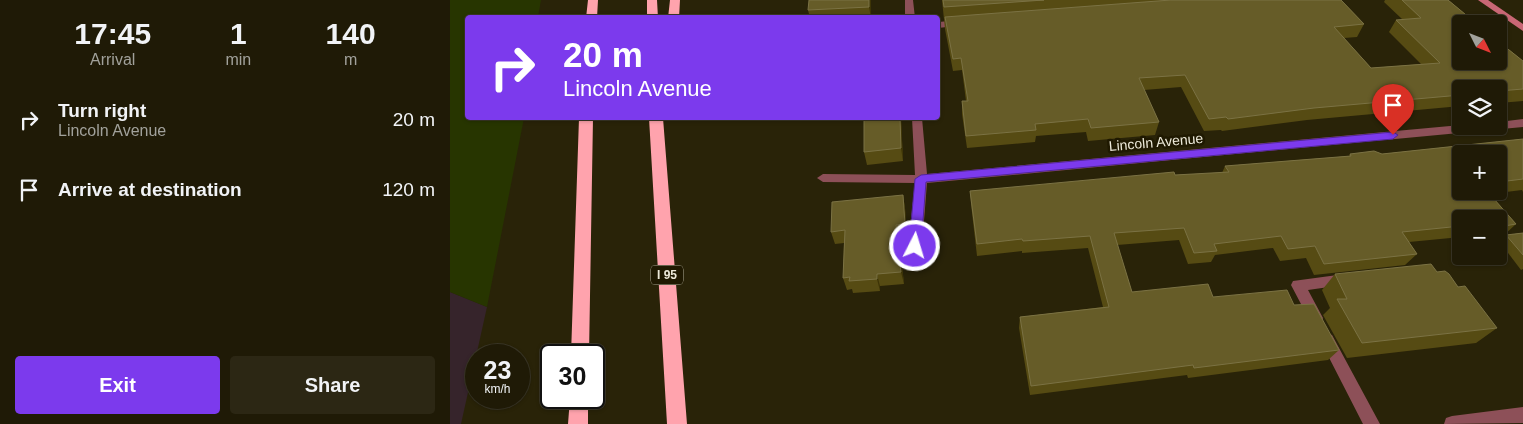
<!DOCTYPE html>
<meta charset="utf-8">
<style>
:root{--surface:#1f1a06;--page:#2c2714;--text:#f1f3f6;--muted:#a1a19b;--line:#3c3828;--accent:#7c3aed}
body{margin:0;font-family:Arial,sans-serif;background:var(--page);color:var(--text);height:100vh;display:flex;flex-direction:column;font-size:19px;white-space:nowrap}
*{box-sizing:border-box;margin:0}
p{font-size:16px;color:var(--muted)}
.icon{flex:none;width:28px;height:28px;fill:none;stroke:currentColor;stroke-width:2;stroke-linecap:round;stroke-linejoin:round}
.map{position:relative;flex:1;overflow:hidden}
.details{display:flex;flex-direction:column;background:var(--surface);width:450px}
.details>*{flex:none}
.banner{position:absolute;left:15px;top:15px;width:475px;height:105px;border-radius:5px;box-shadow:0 1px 4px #0004,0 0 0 1px var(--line);background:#7c3aed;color:#fff;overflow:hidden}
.needle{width:32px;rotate:132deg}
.tools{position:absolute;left:1002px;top:15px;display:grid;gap:10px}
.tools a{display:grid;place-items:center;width:55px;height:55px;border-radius:5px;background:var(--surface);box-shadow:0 1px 4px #0004,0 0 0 1px var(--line);font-size:25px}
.speed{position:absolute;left:15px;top:344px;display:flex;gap:10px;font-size:25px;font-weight:700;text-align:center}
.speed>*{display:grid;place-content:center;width:65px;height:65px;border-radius:50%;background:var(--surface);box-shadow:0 1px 4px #0004,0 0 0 1px var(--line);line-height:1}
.speed small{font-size:12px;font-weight:400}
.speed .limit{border:2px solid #111;border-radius:8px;background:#fff;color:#111}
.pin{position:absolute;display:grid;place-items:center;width:42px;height:42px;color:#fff;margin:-51px -21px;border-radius:50% 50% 50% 0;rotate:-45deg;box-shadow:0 0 5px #0007}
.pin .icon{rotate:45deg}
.me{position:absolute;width:55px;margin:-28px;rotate:5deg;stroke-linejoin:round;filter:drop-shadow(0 0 4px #0008)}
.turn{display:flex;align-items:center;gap:18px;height:105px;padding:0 15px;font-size:22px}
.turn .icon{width:65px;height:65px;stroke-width:2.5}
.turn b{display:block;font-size:35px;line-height:42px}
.eta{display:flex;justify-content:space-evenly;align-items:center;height:85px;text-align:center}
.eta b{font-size:30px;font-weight:800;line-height:35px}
.cta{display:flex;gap:10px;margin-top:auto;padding:10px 15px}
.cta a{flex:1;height:58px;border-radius:5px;background:var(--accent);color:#fff;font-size:20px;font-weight:800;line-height:58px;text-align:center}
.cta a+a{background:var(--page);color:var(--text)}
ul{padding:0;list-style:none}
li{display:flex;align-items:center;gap:15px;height:70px;padding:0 15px}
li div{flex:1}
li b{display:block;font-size:19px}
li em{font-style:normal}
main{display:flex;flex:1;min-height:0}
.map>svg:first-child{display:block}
.industrial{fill:#36242b}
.green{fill:#273500}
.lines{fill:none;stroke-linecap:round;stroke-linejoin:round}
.lane{fill:#8d5058;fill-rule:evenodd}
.street{fill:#8d5058;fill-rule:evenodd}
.secondary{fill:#c96775;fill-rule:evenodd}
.highway{fill:#ffa3ad;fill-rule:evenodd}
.wall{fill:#564b13;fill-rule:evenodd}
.shaded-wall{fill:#3d3406}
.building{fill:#665c28;stroke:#7b7244}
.route{fill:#7c3aed;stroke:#51269a}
.labels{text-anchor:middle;stroke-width:5;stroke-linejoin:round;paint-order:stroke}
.shield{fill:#1f1901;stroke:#aeab98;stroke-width:1}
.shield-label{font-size:12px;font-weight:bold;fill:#ece9d9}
.street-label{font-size:14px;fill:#ece9d9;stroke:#1f1901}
</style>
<main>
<section class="details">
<div class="eta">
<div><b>17:45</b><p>Arrival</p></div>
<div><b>1</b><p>min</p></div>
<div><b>140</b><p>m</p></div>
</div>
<ul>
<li><svg class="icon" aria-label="right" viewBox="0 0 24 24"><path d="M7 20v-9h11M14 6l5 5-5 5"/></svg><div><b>Turn right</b><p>Lincoln Avenue</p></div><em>20 m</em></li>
<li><svg class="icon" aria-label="arrive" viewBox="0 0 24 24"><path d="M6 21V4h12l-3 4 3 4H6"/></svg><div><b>Arrive at destination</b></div><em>120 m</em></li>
</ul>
<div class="cta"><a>Exit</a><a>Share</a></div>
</section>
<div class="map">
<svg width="1073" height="424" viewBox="0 0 1073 424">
<rect width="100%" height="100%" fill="#292308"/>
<!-- industrial -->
<path class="industrial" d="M0,292l37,15 -26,117h-11z"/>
<!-- green -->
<path class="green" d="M0,0h91l-3,17 -70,1v100h56l-37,189 -37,-15z"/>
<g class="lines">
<!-- lane -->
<path class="lane" d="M895,274l5,2 2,4 -2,4 -42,6 15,28 -2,5 -5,1 -5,-1 -20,-38 2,-4z
M877,333l5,2 48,89h-17l-43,-84 2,-5z"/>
<!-- street -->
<path class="street" d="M455,0h8l2,18h-10z
M512,20l3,1v4l-27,3v-6z
M462,118h10l5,56 534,-49 38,1v-4l24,-3v8l-596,56 -5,63 -2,4 -5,1 -5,-1 -2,-4 7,-63 -92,-1 -6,-4 6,-4 92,1z
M1073,407v16l-79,1 2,-6 6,-2z"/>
<!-- secondary -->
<path class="secondary" d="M1028,0h10l35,24v7z"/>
<!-- highway -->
<path class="highway" d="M138,0h10l-1,18h-11z
M197,0h10l1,18h-11z
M220,0h10l-1,18h-11z
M129,118h14l-4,237h-18z
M199,118h14l24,306h-20z
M120,398h18v26h-20z"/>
</g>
<!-- wall -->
<path class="wall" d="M421,0v18h-61l-2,-8z
M492,0h399l23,24 -7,13 -13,1 27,30 50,-4 -32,-32 7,-12 6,-1 -18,-17 1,-2h63l75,61v40l-24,2v-14h-38v17l-154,14 -85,11 -1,-1 -17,1 -23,-44 -37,3 15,32 -4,13 -67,6 -2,-9 -50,4 -1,6 -68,6 -5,-34v-13h4l-4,-31 -9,1 -8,-42z
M451,118l2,43 -36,4 -3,-13z
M1073,139v53l-1,-2 -32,4 26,30 -14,13h-3v-18h-38v18l-52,5 8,12 -12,11 -91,10 -8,-17 -26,3 -7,-13 -58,7 -4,7 -23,2 -9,-24 -62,5 15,47 81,5 81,8 45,45 -11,10 -140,18 -1,-3 -157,20 -11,-67 1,-11 83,-10 -15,-59 -66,5v-2l-45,5 -6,-52 -1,-13 205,-16 47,-2 3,-7 124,-10 1,-2h32zM1049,154v37h-38z
M453,195l2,13 2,29 -8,1 5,46 -24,2v5l-27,2 -1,-4 -5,1 -4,-12 1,-35 -9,1 -4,-12z
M1073,233v36l-2,1 -22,-29 7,-6z
M987,272l21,15 39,41 -21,15 -129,15 -24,-43 7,-7 -8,-18 13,-16z"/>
<!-- shaded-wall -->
<path class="shaded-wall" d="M419,0h2v18l-2,-11z
M450,118h1l2,43 -2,-13z
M453,195l2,13 2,29 -2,-13z
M446,225l3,13 5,46 -3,-12z
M427,274l3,12v5l-3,-12z"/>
<!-- building -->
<path class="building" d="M359,0h60v7l-61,3z
M493,0h101l-100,7z
M721,0h170l23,24 -30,3 37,41 69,-5 -44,-43 25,-2 -19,-18h46l29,24h-16v37h38v-19l24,19v28l-24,2v-2h-38v6l-147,13 -86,11 -2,-2 -17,2 -24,-44 -46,3 20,44 -68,6 -3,-9 -53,5 1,6 -70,6 -4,-35h6l-7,-43 -8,1 -8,-42z
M414,118h36l1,30 -37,4z
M1073,139v40l-24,3v-28h-38v37h26l29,33 -17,3v-8h-38v7l-59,6 15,22 -93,10 -9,-18 -27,3 -7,-13 -67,8 3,7 -23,2 -10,-25 -70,5 18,59 76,-8 5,13 74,-7 7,15 20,-1 25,46 -145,18 -1,-3 -162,21 -11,-69 89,-10 -19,-71 -67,5 -1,-2 -45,5 -7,-53 204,-19 1,3 54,-3 -4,-6 126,-10 -1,-2 24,-3 8,3z
M453,195l2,29 -9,1 5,47 -24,2v5l-28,2 1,-4 -7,1 2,-48 -14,2 1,-30z
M1073,233v22l-17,-20z
M981,264l6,8 8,-1 4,3 9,13 7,-1 32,42 -135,15 -25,-44h10l-12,-25z"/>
<!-- route -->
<path class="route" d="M943,132l5,3 -5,4 -467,43 -5,64 -2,3h-8l-2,-3 6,-67 6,-4z"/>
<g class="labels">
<!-- shield labels -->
<rect class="shield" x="201" y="265.5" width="32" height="19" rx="4"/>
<g class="shield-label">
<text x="217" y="279">I 95</text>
</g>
<!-- street labels -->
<g class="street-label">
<text transform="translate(706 142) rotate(-5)" y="5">Lincoln Avenue</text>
</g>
</g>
</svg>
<div class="tools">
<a><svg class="needle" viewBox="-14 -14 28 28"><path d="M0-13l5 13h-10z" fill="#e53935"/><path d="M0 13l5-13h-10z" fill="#a1a19b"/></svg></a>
<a><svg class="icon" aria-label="layers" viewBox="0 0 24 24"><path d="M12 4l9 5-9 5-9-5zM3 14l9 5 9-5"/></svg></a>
<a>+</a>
<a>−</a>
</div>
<div class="speed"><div>23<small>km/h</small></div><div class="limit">30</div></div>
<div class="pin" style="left:943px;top:135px;background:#d93025"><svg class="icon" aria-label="arrive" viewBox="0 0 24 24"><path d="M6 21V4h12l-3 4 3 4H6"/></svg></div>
<svg class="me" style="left:465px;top:246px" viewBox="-20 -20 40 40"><circle r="17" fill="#7c3aed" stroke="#fff" stroke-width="3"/><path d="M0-11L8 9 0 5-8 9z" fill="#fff"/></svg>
<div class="banner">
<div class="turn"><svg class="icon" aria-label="right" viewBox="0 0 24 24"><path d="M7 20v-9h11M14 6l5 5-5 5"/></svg><div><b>20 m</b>Lincoln Avenue</div></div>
</div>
</div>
</main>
